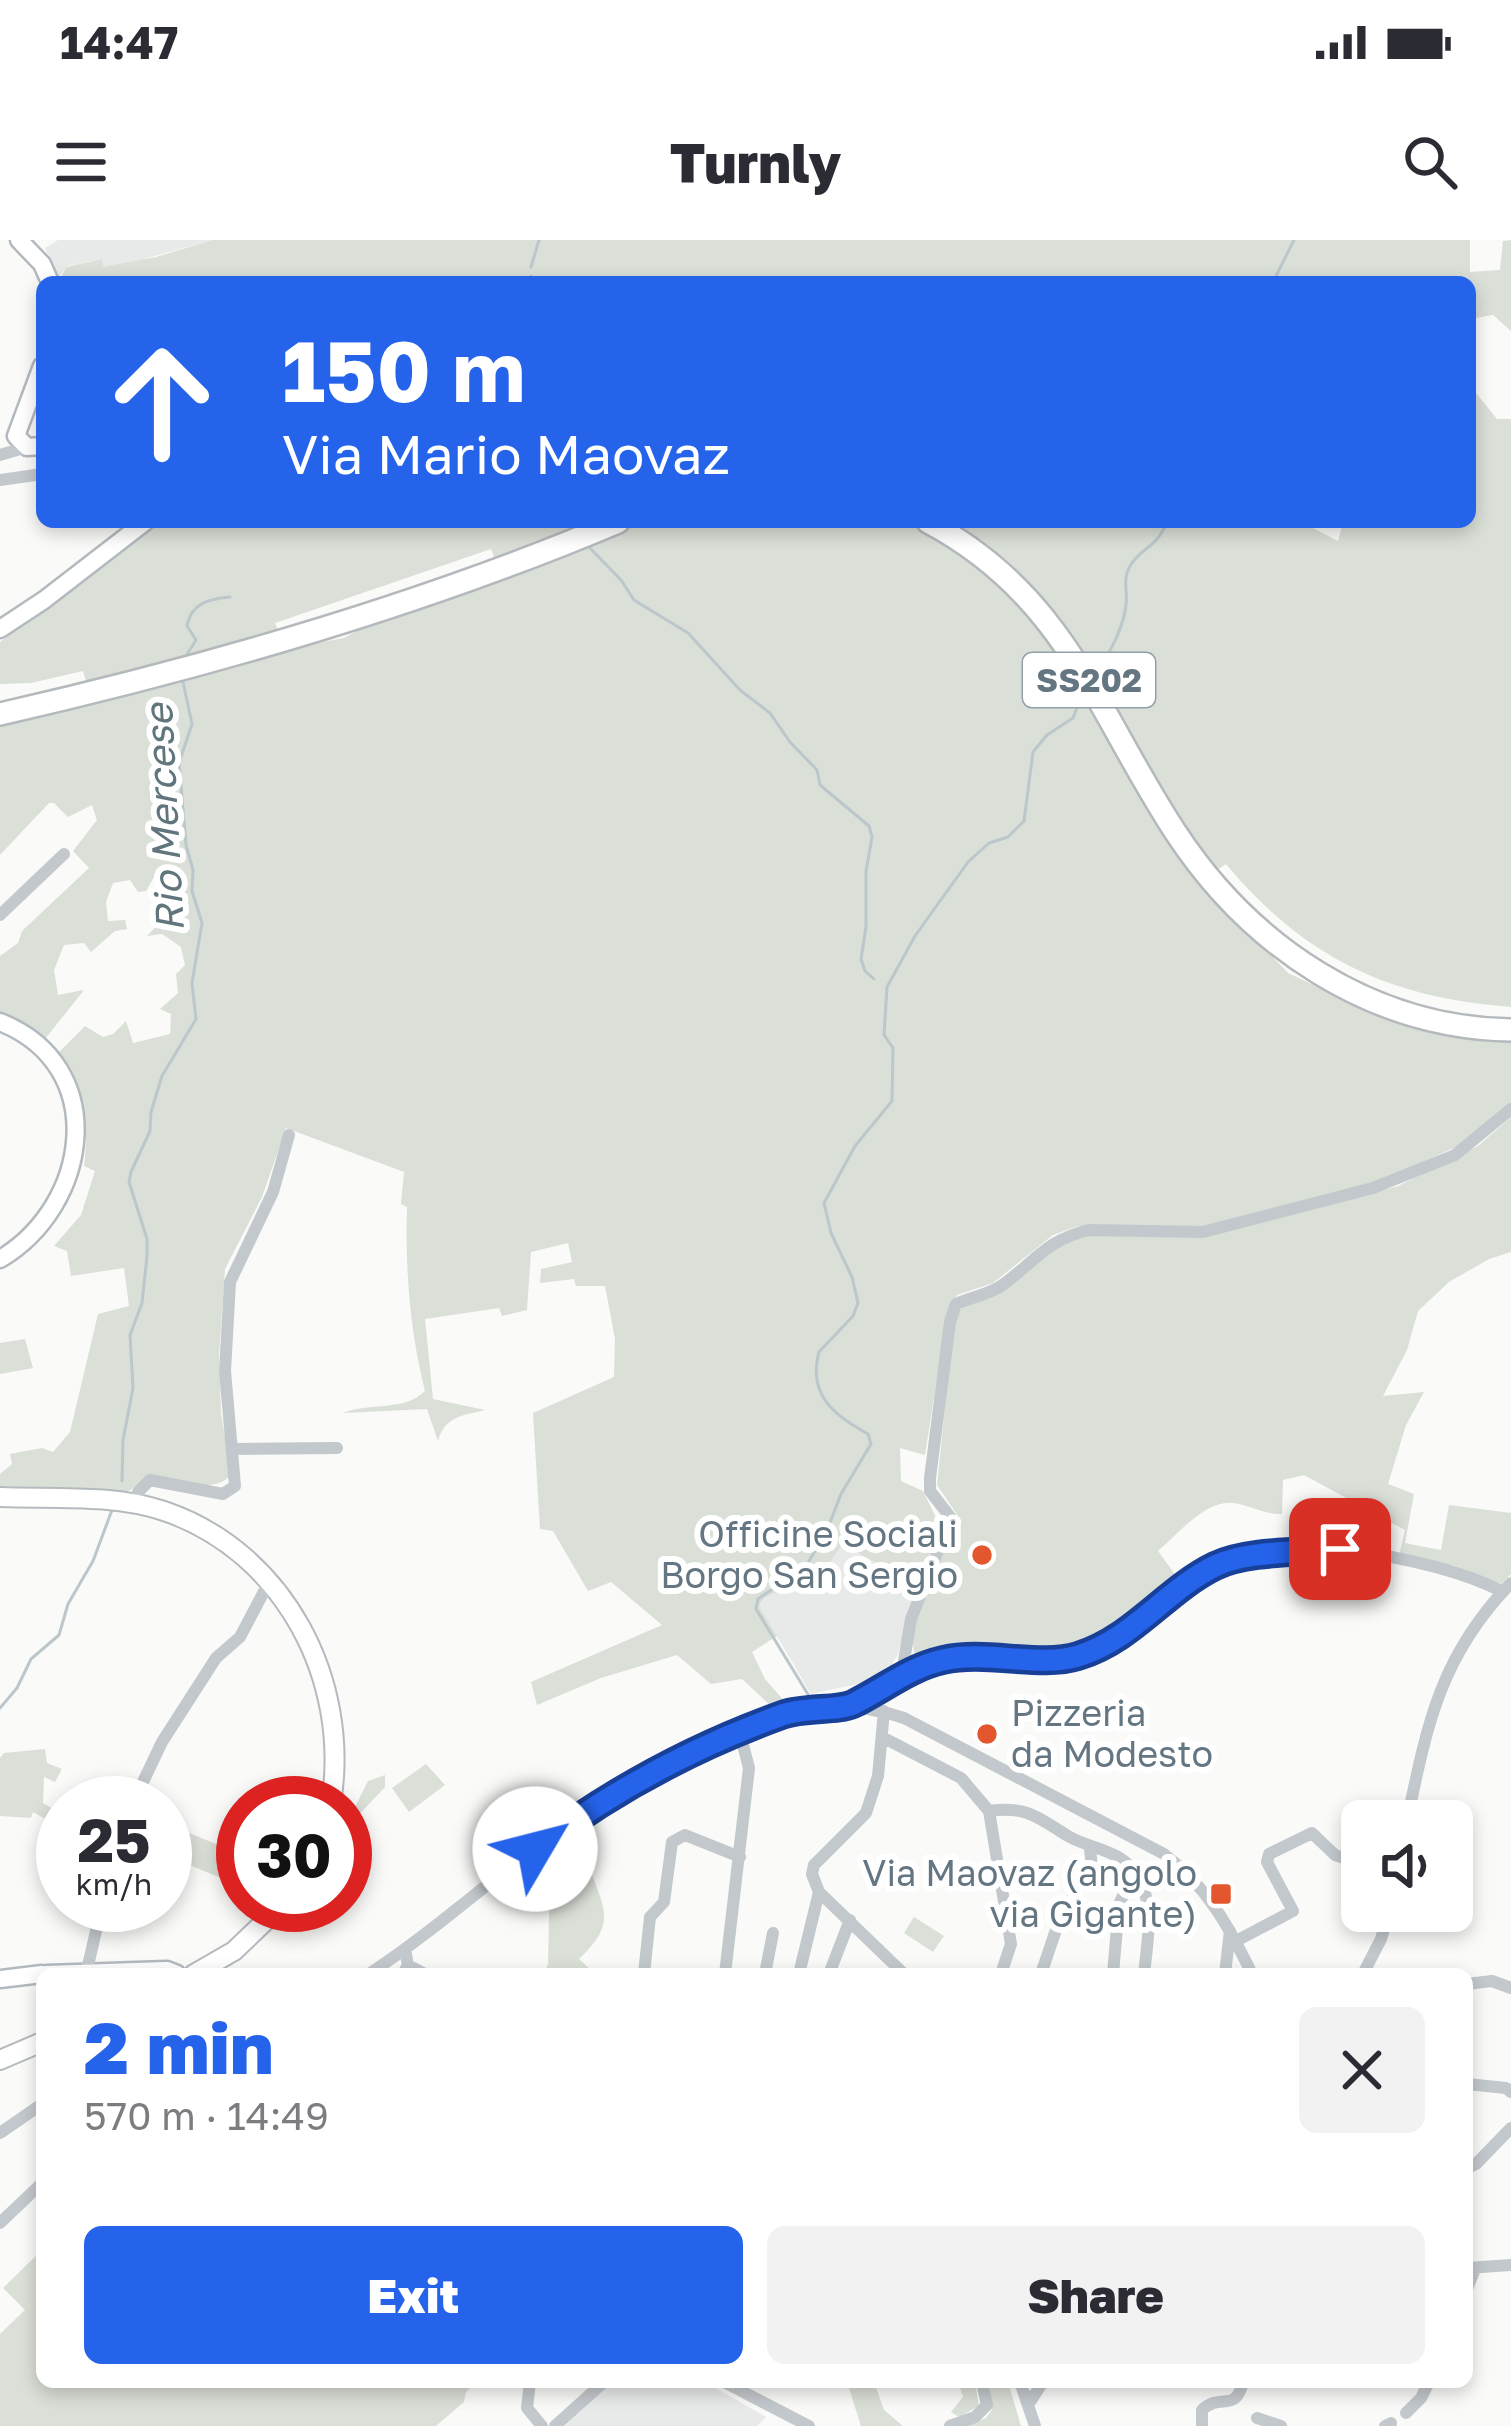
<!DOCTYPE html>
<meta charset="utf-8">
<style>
:root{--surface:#fff;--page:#f2f2f3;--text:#2b2b33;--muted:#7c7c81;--accent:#2563eb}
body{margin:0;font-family:"Golos Text",sans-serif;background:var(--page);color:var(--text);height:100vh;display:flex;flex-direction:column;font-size:45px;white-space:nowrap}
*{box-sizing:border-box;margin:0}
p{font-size:39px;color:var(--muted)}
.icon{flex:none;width:66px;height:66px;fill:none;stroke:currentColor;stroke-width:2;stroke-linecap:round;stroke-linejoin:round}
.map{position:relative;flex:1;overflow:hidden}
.sheet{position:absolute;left:36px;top:1728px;width:1437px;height:420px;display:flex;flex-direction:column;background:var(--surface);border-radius:18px;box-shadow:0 6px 18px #0003}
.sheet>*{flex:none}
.banner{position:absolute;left:36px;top:36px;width:1440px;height:252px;border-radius:18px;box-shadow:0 6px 18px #0003;background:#2563eb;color:#fff;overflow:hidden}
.buttons{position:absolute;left:1341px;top:1560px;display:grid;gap:24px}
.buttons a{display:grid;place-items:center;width:132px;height:132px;border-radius:18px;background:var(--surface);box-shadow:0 6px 18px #0003;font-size:60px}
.speed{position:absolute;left:36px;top:1536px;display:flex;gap:24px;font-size:60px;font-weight:700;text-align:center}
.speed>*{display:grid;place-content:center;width:156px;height:156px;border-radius:50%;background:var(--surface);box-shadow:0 6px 18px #0003;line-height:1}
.speed small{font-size:30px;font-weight:400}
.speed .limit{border:18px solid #d22;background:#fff;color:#111}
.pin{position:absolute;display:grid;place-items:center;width:102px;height:102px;color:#fff;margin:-51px;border-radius:24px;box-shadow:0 6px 18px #0006}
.me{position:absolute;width:132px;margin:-66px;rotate:53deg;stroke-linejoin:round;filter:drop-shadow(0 0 9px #0008)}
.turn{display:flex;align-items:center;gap:42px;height:252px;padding:0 48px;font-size:54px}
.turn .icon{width:156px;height:156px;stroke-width:2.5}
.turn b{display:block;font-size:84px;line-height:102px}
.round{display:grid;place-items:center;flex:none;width:126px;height:126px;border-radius:18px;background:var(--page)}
.head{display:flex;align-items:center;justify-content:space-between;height:204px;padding:0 48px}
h1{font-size:72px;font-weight:800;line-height:90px;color:var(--accent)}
.button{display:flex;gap:24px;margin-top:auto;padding:24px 48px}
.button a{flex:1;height:138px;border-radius:18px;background:var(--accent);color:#fff;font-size:48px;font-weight:800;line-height:138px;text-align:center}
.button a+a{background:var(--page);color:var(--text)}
.status{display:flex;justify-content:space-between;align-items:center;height:84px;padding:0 60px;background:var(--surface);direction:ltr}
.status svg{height:33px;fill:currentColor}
header{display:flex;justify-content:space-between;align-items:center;height:156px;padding:0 48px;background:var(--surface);font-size:54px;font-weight:800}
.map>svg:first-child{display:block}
.built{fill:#e8e9e9}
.green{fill:#dadfd7;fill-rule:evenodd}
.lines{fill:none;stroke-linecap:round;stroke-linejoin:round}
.stream{stroke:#bbc7cb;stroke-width:3}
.secondary-casing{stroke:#b3babf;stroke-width:21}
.primary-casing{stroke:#b5babe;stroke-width:22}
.highway-casing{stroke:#b4b9bd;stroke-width:26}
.street{stroke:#c3c8cc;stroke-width:12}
.secondary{stroke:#fff;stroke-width:16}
.primary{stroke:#fff;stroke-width:18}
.highway{stroke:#fff;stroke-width:21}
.route-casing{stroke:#184099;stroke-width:30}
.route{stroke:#2563eb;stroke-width:21}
.poi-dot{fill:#e4572e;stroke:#fff;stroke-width:4.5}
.labels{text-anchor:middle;stroke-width:12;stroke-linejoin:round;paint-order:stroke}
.shield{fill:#fff;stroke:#939fa8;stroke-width:3}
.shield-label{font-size:33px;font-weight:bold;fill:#657683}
.poi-label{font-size:36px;fill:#657683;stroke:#fff;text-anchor:end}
.water-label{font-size:39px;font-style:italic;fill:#60757c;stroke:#fff}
</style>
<div class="status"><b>14:47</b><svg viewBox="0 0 49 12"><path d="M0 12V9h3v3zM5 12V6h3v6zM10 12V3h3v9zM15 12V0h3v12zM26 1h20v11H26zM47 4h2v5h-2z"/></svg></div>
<header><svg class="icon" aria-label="menu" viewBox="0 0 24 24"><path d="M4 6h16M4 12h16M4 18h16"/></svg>Turnly<svg class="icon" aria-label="search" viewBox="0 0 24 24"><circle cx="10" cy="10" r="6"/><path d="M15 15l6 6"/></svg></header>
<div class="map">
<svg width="1511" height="2186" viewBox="0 0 1511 2186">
<rect width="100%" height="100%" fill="#fafaf8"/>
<!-- built -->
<path class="built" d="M58,0h155l-91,25 -20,2 -1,-8 -34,7 -8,11 -14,-29z
M841,1305l77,40 -20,69 -9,16 -27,13 -51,11 -52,-88 11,-12 16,-6 14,1 24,-17z
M613,2142h92l61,35 -9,9h-192z"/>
<!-- green -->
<path class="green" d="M213,0h1257v32l30,-2 3,-29 8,-1v91l-18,-16 -23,4v-37h-1411l7,-15 36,-8 1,8 53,-10z
M1476,153l21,26h14v588c-121,-9 -207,-49 -285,-143l-26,17 88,92 55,26 81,28 87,12v65l-44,38 -89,40 -179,46 -121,-2 -25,9 -60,48 -36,12 -10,19 -22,141 -25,-7 1,33 22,10 17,35 -22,59 -76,-40c-11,15 -22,36 -41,43 -17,6 -30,-1 -42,18l18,30 -25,16 13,27 20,23 -13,5 -30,-28 -31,5 -34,-29 -76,23 -64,27 -6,-23 131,-57 -51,-43 -23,9 -35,-60 -13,-2 -7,-116 81,-36 1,-38 -10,-53h-29l-2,-7 -34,4 1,-14 31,-7 -4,-19 -37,9 -4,58 -25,6 -3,-8 -74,11 8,80 52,11c-23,6 -40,6 -47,31l-11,-32 -84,4c27,-11 61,-1 82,-22 -15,-59 -20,-123 -18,-184l-6,-3 3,-32 -118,-44 -24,69 -37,72 -6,86 2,58 10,62c-17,20 -56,5 -79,1l-25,16 -127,-6v-12l12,-10 -2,-10 32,-6 11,4 17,-20 28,-118 31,-8 -5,-38 -53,8 -4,-25 -13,-5 27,-31 14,-44 -11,-5c5,-40 1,-83 -25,-114l26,-26 18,11 10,-3 13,-13 7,22 37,-9 1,-20 -11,-5 18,-16 -2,-19 9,-9 -4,-18 -19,-13 -15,2 26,-27 1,-40 -16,1 -12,21 -8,1 -8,-12 -17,3 -7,19 2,19 17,-1 2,9 -12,2 -24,21 -7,-9 -20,2 -10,25 4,25 26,-5 -39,49 -45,-24v-59l18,-13 4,-12 67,-63 -16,-17 24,-31 -5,-15 -24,12 -14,-14h-5l-49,52v-133l92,-21 -9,-30 -52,12 -31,1v-42l159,-120h747l16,6 5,-6h374l37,19 5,-19h127v-122zM491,309l10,27 -130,47 -27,15 -58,11 -11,-26z
M1511,877v135l-22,7 -40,23 -31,29 -11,39 -24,46 41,-4 -18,33 -18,59 26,10 -9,49 36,7 8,-45 62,8v61l-10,10 -46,-18 -56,-10 6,-26 -101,-55 -21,5 -1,34c-21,0 -31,-9 -49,-11 -27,-4 -56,32 -75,48l21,29c-31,23 -65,56 -103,69 -19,6 -37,2 -56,1 -35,-2 -71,2 -104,11 -14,-49 23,-102 42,-145l-21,-31 17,-163 8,-16 101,-63 24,-7 139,-5 172,-45 80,-40z
M25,1099l8,29 -33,6v-31z
M45,1509l2,14 15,6 -7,13 -11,-5 -1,26 20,12v14l-30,-17 -2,6 -31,-2v-58l4,-5z
M426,1524l19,21 -36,27 -17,-24z
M385,1535v12l-34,36 -3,-2 20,-40z
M167,1584l76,31v32l-78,-32z
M586,1619c16,47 34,62 -7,100l15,14 -50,1 4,-10 2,-94z
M914,1677l30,19 -11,16 -29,-19z
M42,2010v132h434l-10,10 -2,10 -28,24h-436v-92l25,-24 -22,-22z
M847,2142h27l10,28 19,16h-42z
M958,2142h17l4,24 -20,11 -8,-5 12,-15z
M989,2142h19l13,44h-55l20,-8 6,-8z"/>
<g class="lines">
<!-- stream -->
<path class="stream" d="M531,27l8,-27
M531,36l1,6
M1273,42l21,-42
M588,306l33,34 13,20 54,33 52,57 30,23 20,29 27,28 3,15 49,41 3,11 -6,34v56l-5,32 4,12 9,8
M186,416l10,-16 -9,-14c4,-23 22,-27 43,-29
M1095,437c13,-23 28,-46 31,-72 2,-14 -4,-26 4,-39 11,-19 26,-17 37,-44
M122,1241l1,-41 10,-52 -3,-53 12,-32 5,-47v-17l-18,-57 2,-10 19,-41 1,-19 11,-36 34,-57 -4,-36 10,-60 -10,-32 1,-21 -7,-25 -7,-82 13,-39 -10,-47
M809,1456l-53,-87 2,-10 48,-33 20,-33 15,-39 30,-50 -3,-10c-33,-18 -61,-39 -49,-82l34,-36 5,-13 -6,-26 -21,-44 -7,-30 31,-57 37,-45 1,-53 -9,-13 3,-48 28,-51 53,-74 21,-19 19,-6 16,-16 9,-69 14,-17 26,-17 9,-24
M0,1468l17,-20 14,-29 28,-24 9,-31 25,-43 19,-51"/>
<defs>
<path id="secondary" d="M19,0l23,24 8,18
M42,126l-26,70 11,11 15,-1
M0,389l44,-29 101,-78
M0,782c111,44 90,184 0,237
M47,1734l120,-4 10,4
M0,1739l42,-5"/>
<path id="primary" d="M0,1257c53,2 113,-3 164,14 121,41 187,170 167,292
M194,1734l40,-23 48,-46
M0,1820l42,-18"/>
<path id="highway" d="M928,282c138,73 169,191 248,311 75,114 196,195 335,197
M0,474c211,-48 419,-108 618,-192"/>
</defs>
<!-- secondary casing -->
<use href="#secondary" class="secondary-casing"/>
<!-- primary casing -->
<use href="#primary" class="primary-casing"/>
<!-- highway casing -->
<use href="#highway" class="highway-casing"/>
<!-- street -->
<path class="street" d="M0,215l27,-8
M0,240l42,-6
M0,675l64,-61
M232,1209l105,-1
M136,1264l2,-12 12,-12 73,14 12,-8 -10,-115 5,-89 43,-90 16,-57
M902,1433l9,-54 40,-101 -21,-27v-13l20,-156 6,-18c14,-7 32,-9 45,-18 33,-23 44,-46 88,-56l114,2 170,-44 82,-33 56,-46
M850,1466c53,-34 89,-53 154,-50 23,0 50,7 73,0 55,-15 89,-66 139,-90 17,-8 108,-19 127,-17 50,7 115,19 160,43
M884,1471l-6,65 -12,37 -52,52 -2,9 7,18 85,82
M882,1497l79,41 28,33 22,133 -10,30
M133,1563l29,-61 54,-84 24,-21 29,-55
M989,1571c39,-5 48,6 79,25 17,10 36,12 52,22 39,25 28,78 24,116
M1407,1581c20,-96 33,-165 104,-238
M1236,1701l57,-30 -26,-49 2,-8 43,-21 23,22 27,9
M408,1725l17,9
M87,1730l15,-65
M369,1734c79,-52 148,-119 227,-170 39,-25 81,-43 123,-62 67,-29 111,-49 185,-24l260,136c43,32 65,73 88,120
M403,1734l5,-9 -3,-16
M644,1734l6,-57 14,-15 8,-60 13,-7 55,22
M725,1734l24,-206 -9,-35
M765,1734l8,-41
M799,1734l20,-82
M829,1734l21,-54
M1041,1734l19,-56 32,-51 -2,-18
M1113,1734l6,-70 16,-33
M1225,1734l5,-43
M1363,1734l18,-35 8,-28
M1467,1744l25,-3 19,7
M1467,1844l39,4 5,4
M0,1893l42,-29
M1467,1928l9,-4 35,-36
M0,1983l42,-40
M1467,2028l44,-3
M1467,2049l8,-20
M530,2142l-3,26 15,18
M724,2142l85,44
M1020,2142l15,44
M1028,2165l15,-23
M1406,2173l15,-15 8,-16
M1257,2178l24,8
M555,2186l49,-44
M950,2186l25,-9 12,-12 -5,-23
M1202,2186v-16c19,-18 33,4 41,-28
M1385,2186l6,-3"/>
<!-- secondary -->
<use href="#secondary" class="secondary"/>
<!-- primary -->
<use href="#primary" class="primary"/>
<!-- highway -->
<use href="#highway" class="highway"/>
</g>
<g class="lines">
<defs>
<path id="route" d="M535,1609c75,-57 158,-102 247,-134 22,-8 56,-4 71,-11 31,-15 55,-36 90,-44 43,-10 97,8 135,-4 54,-16 88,-66 137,-90 33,-16 88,-13 125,-17"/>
</defs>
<!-- route casing -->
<use href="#route" class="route-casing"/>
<!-- route -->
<use href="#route" class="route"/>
</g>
<!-- markers -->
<g class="poi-dot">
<circle cx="982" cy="1315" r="12"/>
<circle cx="987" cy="1494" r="12"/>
<rect x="1209" y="1642" width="24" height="24" rx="6"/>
</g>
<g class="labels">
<!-- shield labels -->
<rect class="shield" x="1023" y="413" width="132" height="54" rx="9"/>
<g class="shield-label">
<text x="1089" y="452">SS202</text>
</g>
<!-- poi labels -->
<g class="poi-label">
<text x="958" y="1307">Officine Sociali<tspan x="958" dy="41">Borgo San Sergio</tspan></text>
<text x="1011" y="1486" text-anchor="start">Pizzeria<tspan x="1011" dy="41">da Modesto</tspan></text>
<text x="1197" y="1646">Via Maovaz (angolo<tspan x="1197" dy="41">via Gigante)</tspan></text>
</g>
<!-- water labels -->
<g class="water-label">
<text transform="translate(164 578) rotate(-93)" y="14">Rio Mercese</text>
</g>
</g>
</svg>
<div class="buttons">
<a><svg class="icon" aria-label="sound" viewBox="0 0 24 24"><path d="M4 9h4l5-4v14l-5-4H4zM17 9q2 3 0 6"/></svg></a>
</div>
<div class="speed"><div>25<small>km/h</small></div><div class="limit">30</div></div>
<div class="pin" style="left:1340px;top:1309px;background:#d93025"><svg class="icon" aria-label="arrive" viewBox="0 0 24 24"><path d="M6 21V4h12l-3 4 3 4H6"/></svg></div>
<svg class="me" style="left:535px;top:1609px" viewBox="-20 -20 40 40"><circle r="19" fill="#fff"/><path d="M0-13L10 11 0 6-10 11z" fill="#2563eb"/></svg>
<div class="banner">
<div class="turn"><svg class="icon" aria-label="ahead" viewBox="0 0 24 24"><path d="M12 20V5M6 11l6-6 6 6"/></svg><div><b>150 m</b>Via Mario Maovaz</div></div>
</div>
<section class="sheet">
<div class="head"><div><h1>2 min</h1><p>570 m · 14:49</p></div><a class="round"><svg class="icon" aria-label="close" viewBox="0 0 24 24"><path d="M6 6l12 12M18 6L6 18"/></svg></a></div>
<div class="button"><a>Exit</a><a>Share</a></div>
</section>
</div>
